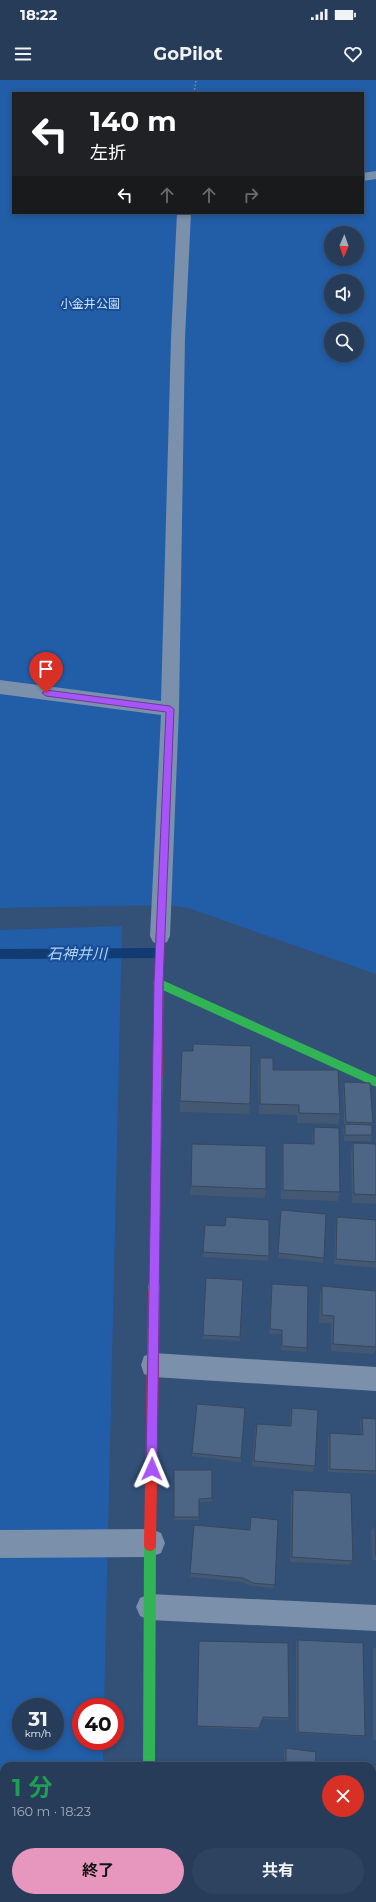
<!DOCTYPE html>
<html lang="ja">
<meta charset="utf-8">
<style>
:root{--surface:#263c59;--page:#2e435f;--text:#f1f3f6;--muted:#a4adba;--line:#42566f;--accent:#e797bd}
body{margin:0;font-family:Montserrat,"Noto Sans JP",sans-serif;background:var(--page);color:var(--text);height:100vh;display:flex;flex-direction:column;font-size:15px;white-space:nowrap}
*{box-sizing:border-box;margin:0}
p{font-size:13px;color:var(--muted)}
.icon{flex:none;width:22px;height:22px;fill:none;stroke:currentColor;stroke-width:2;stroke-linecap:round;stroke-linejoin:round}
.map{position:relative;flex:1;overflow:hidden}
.side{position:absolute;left:0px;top:1682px;width:376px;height:140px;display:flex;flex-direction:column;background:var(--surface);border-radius:12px 12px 0 0;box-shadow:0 2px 6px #0003,0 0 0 1px var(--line)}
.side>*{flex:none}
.banner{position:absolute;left:12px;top:12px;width:352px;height:122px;border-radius:0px;box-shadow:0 2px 6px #0003,0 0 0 1px var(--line);background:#202124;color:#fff;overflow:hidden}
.needle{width:26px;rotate:182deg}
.tools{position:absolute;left:324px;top:146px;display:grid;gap:8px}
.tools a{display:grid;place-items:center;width:40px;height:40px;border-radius:50%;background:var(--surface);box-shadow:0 2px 6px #0003,0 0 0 1px var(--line);font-size:20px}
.speed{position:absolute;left:12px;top:1618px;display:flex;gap:8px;font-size:20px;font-weight:700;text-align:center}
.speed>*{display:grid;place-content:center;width:52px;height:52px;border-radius:50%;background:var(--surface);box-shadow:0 2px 6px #0003,0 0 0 1px var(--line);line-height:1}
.speed small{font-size:10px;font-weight:400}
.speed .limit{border:6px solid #d22;background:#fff;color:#111}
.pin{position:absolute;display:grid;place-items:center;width:34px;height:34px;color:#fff;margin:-41px -17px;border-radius:50% 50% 50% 0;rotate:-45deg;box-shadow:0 0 4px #0007}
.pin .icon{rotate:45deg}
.me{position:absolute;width:44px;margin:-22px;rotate:1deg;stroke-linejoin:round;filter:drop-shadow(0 0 3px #0008)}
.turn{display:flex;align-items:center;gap:14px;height:84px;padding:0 12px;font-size:18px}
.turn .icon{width:52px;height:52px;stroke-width:2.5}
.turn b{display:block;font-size:28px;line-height:34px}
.lanes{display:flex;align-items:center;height:38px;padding:0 12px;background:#0003;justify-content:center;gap:20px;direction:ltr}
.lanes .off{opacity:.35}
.round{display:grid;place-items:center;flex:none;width:42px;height:42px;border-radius:21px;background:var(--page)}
.headline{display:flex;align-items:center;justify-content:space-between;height:68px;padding:0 12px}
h1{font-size:24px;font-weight:700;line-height:30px;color:#1e9e55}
.action{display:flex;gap:8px;margin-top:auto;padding:8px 12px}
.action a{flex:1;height:46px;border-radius:24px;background:var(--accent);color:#111;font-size:16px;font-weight:700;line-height:46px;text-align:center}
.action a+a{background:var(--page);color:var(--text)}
.status{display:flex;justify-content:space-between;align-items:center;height:28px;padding:0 20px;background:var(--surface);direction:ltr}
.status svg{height:11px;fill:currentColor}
header{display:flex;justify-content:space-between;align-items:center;height:52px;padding:0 12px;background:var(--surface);font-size:18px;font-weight:700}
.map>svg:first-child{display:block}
.green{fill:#225da7;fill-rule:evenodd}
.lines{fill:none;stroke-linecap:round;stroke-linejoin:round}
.stream{fill:#113b72;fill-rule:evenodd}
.path{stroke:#7b90aa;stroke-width:1.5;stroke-dasharray:1.5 2;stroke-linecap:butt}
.lane{fill:#7b90aa;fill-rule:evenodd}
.street{fill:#7b90aa;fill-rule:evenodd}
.fast-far1{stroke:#30b455;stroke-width:9}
.fast{stroke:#30b455;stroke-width:12}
.jam-far1{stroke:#e5322d;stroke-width:9}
.jam{stroke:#e5322d;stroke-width:12}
.wall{fill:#435872}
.building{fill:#4e6685;stroke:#37475d}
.route{fill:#a855f7;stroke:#6d37a1}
.labels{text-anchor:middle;stroke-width:4;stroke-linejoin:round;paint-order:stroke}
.far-park-label{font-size:12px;fill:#cde2fc;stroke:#164d94}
.water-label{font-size:15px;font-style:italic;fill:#b3d2f8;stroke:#164d94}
</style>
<div class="status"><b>18:22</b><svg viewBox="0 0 49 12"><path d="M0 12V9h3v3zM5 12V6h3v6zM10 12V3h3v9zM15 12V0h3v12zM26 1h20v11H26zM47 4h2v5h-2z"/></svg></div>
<header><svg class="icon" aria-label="menu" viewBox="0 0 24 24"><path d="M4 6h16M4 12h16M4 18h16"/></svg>GoPilot<svg class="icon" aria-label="heart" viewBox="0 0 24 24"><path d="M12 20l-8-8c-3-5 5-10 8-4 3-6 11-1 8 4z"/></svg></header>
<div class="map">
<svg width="376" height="1822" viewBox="0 0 376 1822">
<rect width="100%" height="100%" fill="#335077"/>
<!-- green -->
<path class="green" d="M0,0h376v894l-188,-66 -19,-3 -169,3zM13,13h350v120h-350zM331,153h26v26h-26zM331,201h26v26h-26zM331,249h26v26h-26z
M122,846l-18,781h-23v34h22v25h-99v56h-4v-892zM21,1627h34v34h-34z"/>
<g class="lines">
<!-- stream -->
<path class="stream" d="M155,868l4,1 2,4 -2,4 -4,1 -155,1v-10z"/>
<!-- path -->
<path class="path" d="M194,13l2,-13"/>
<!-- lane -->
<path class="lane" d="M376,91v8l-13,2v-8z
M177,133h14l-6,125 -6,371 -9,227 -3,6 -7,3 -7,-3 -3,-6 11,-221 -161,-21v-14l161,21 10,-363z
M153,1273l223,14v24l-223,-14 -9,-3 -3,-9 3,-9z
M149,1514l227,11v26l-227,-11 -9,-4 -4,-9 4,-9z
M372,1793h4v29h-6l-9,-4h11z"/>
<!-- street -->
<path class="street" d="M151,1449l10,4 4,10 -4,10 -10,4 -151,1v-28z
M133,1818h32v4h-32z"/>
<!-- fast-far1 -->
<path class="fast-far1" d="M158,903l218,99
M154,1208l4,-211"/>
<!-- fast -->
<path class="fast" d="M154,1212v-5
M149,1686l1,-221"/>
<!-- jam-far1 -->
<path class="jam-far1" d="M158,997l2,-141"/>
<!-- jam -->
<path class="jam" d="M150,1465l4,-253"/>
</g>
<!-- wall -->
<path class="wall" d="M260,978l13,12 67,44 -2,10 -41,-1v-8l-38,-1 -1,-45z
M344,1002l29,41 -1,12 -1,6h-27l-1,-11 1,-4 -1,-37z
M180,1021l70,3 -1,10 -69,-2z
M314,1047l26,65 -2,9 -57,-2 1,-46 1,-10 29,1v-7z
M353,1063l23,1v60l-24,-1 -1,-50z
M191,1106l75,3 -1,9 -75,-3z
M281,1130l43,48 -1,5 -45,-5 2,-42z
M337,1137l39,3v48l-42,-4 2,-42z
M203,1172l66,4 -1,5 -65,-4z
M206,1198l34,59v4l-37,-2z
M272,1204l35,64 -1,4 -25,-2v-16h-12l2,-45z
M322,1206l54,5v58l-2,5 -43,-3v-28h-12l1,-29z
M292,1328l23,58 -2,6 -61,-6 3,-36 2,-6 33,2v-12z
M362,1338l14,1v55l-48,-2v-36l2,-3 31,2 -1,-13z
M192,1373l49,5v4l-49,-6z
M174,1390l38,28v3l-13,1v18h-25z
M293,1410l60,71 -3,4 -60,-3 1,-66z
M251,1437l24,68 -2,3 -22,-2 -9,-4 -52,-5v-4l59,-43 1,-8z
M375,1446h1v34h-4l-1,-29z
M298,1560l67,96 -3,1 -66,-4v-91z
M199,1561l90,77 -1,2 -25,-1 -4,9 -1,2 -61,-3z
M376,1567v93h-3v-91z
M286,1668l29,18h-31v-17z
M323,1682l49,4h-51v-3z"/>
<!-- building -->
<path class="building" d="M193,964l58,2 -1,58 -70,-3 2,-50h11z
M260,978h13v12h65l2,44 -41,-1v-8l-39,-1z
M344,1002l26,1 3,40 -27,-1z
M345,1044l27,1v10h-27z
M314,1047l25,1 1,64 -57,-2v-47l31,1z
M353,1063l23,1v51l-22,-1z
M192,1064l74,2v43l-75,-3z
M281,1130l45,4 -2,44 -46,-5z
M226,1137l43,3v36l-66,-4 2,-27 20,1z
M337,1137l39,3v42l-40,-3z
M206,1198l37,2 -3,57 -37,-2z
M272,1204l36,2 -1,62 -25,-2v-16l-12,-1z
M322,1206l54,5v56l-43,-3 1,-28 -12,-1z
M197,1324l48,4 -4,50 -49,-5z
M292,1328l26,2 -3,56 -61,-5 3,-37 34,2z
M362,1338l14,1v52l-46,-2v-36l33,2z
M174,1390h38v28l-13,1v18h-25z
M293,1410l58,3 2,68 -61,-4z
M251,1437l27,3 -3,65 -22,-2 -10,-5 -53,-5 4,-48 56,5z
M375,1446h1v30z
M298,1560l65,3 2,93 -67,-4z
M199,1561l89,2 1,75 -26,-1 -4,11 -62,-2z
M286,1668l30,4 -1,14h-29z
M323,1682l53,3v43h-4v-42h-49z
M0,1736h4v54h-4z"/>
<!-- route -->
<path class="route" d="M46,610l124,16 4,3 -11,274 -6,486 -1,4 -4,1 -4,-1 -2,-4 8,-486 12,-271 -120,-16 -4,-3z"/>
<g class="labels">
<!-- far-park labels -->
<g class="far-park-label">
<text x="90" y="228">小金井公園</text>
</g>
<!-- water labels -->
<g class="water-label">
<text x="77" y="879">石神井川</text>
</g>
</g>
</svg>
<div class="tools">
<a><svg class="needle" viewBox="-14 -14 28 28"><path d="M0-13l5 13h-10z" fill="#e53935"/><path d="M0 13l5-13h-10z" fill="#a4adba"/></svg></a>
<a><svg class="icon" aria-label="sound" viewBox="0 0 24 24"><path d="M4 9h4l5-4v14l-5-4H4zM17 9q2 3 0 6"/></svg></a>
<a><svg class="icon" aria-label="search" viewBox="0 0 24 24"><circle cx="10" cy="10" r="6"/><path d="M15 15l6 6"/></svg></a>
</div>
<div class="speed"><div>31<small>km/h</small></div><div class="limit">40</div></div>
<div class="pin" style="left:46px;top:613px;background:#d93025"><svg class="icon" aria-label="arrive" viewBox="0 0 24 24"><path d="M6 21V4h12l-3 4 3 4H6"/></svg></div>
<svg class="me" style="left:152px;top:1389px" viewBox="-20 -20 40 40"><path d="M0-17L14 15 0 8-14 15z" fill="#a855f7" stroke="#fff" stroke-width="4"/></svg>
<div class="banner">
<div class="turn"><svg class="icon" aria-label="left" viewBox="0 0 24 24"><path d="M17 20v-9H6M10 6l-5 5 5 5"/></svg><div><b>140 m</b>左折</div></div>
<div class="lanes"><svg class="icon" aria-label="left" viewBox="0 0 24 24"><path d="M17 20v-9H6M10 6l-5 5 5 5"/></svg><svg class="icon off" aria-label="ahead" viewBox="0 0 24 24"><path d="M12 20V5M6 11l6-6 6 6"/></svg><svg class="icon off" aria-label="ahead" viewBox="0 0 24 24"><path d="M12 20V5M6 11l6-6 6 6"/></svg><svg class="icon off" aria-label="right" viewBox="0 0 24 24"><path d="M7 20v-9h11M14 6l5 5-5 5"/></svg></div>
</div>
<section class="side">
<div class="headline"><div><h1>1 分</h1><p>160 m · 18:23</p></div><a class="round" style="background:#d93025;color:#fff"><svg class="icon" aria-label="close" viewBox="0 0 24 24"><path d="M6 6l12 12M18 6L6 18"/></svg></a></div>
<div class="action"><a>終了</a><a>共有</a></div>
</section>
</div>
